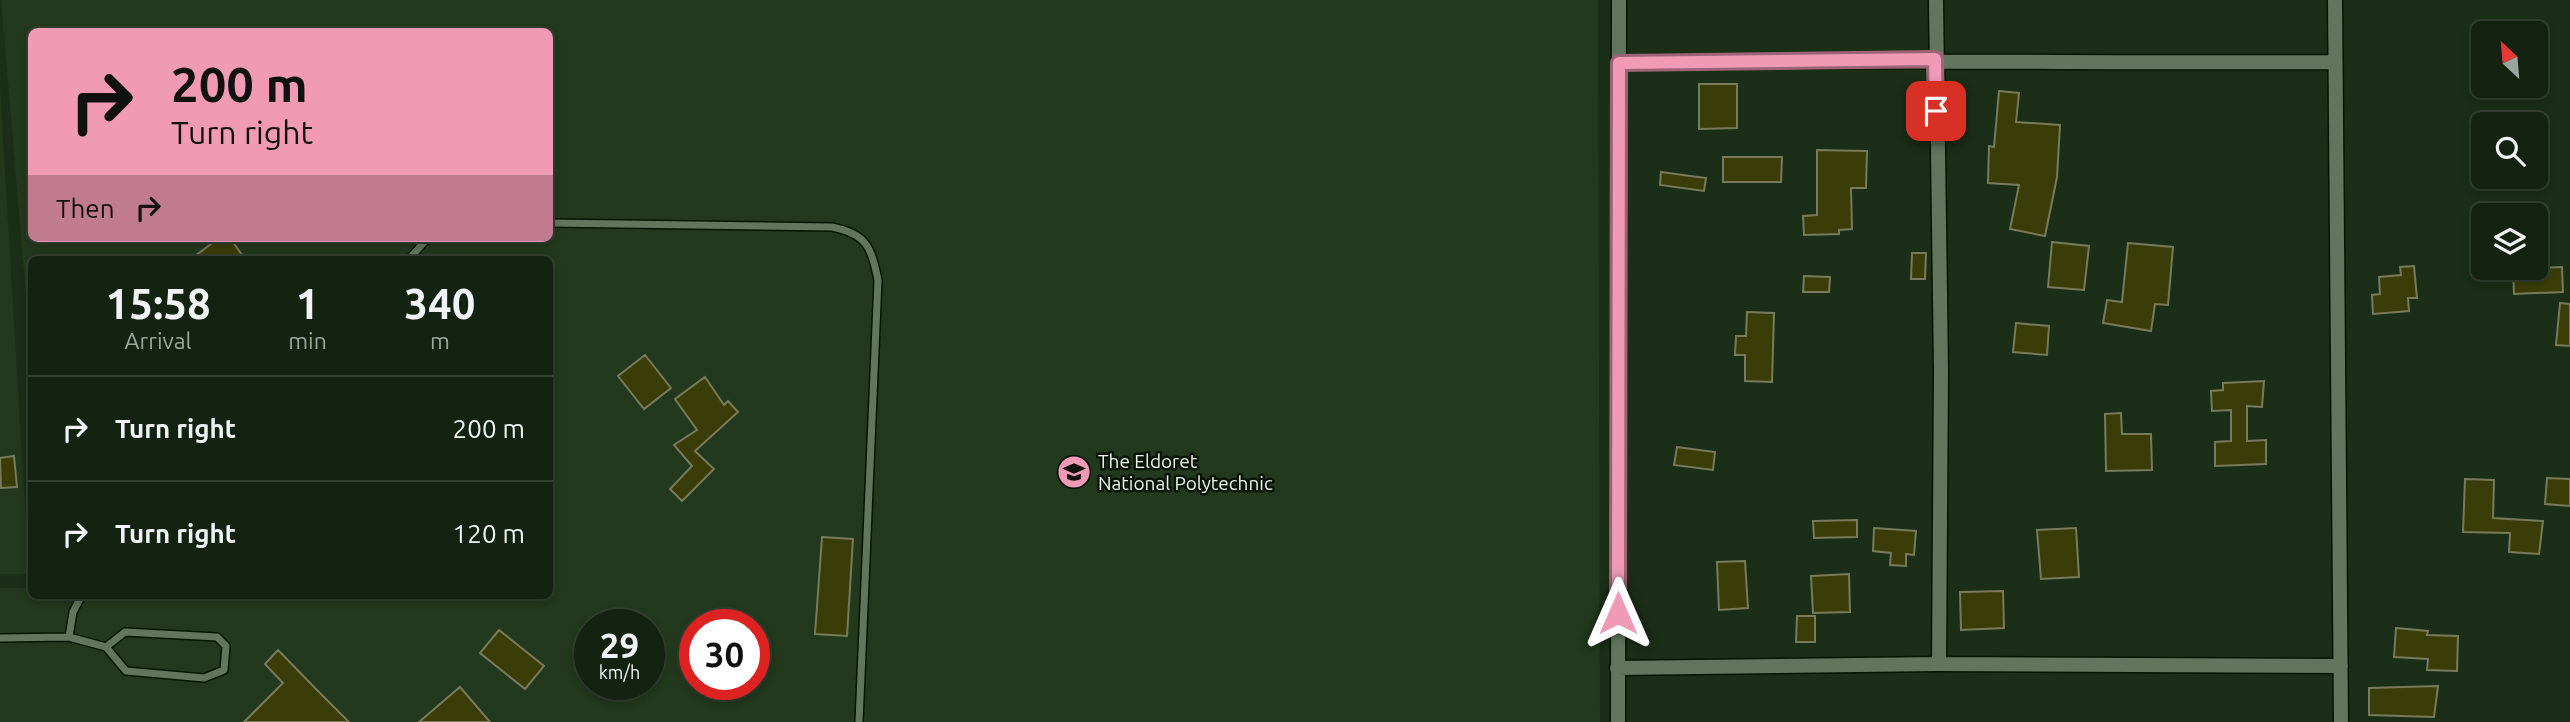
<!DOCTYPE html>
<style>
:root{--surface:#142211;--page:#1d2a1a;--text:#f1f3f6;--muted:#9da49f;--line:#333f31}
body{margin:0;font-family:Ubuntu,sans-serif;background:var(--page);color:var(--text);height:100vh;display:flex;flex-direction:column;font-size:26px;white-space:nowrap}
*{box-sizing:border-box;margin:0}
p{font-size:23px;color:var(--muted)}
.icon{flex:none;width:38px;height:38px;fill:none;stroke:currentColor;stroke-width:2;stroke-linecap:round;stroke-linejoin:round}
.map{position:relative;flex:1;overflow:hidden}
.drawer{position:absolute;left:28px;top:256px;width:525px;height:343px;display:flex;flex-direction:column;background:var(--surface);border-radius:10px;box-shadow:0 4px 10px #0003,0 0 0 2px var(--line)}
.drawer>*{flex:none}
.hud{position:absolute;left:28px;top:28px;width:525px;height:214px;border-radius:10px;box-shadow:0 4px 10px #0003,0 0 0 2px var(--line);background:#f09ab5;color:#111;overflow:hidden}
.needle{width:46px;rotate:334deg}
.buttons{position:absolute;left:2471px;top:21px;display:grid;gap:14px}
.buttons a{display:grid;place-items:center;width:77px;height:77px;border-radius:10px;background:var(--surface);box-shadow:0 4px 10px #0003,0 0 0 2px var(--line);font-size:35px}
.speed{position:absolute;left:574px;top:609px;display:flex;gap:14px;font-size:35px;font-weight:700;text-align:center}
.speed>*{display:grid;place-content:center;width:91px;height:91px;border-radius:50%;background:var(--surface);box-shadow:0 4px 10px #0003,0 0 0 2px var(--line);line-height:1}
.speed small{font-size:18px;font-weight:400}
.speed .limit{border:10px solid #d22;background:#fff;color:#111}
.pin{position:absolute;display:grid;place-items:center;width:60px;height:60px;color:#fff;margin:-30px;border-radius:14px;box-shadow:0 4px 10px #0006}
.me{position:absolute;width:77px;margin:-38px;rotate:0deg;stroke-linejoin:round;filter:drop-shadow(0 0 5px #0008)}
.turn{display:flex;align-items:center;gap:24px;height:147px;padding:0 28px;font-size:32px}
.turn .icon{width:91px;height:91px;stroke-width:2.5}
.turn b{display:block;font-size:49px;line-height:60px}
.then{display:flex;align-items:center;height:66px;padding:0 28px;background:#0003;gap:14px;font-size:26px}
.eta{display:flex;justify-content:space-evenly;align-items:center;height:119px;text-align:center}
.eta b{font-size:42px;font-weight:600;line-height:49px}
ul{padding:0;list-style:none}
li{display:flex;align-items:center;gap:21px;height:105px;padding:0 28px;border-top:2px solid var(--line)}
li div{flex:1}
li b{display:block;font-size:26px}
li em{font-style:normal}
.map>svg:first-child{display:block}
.built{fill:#22391d;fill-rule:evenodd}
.building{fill:#3b3d08;stroke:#787b5b;stroke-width:2}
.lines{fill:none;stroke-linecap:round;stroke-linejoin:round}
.lane-casing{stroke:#051602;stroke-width:10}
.street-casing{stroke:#051602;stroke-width:17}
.lane{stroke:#61765c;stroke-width:7}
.street{stroke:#61765c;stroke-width:14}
.route-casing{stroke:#9c6476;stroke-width:18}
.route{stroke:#f09ab5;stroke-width:12}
.labels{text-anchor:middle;stroke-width:5;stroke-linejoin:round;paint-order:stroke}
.poi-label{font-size:19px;fill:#e9f5e6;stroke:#0b140a;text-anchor:start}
</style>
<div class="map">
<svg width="2570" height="722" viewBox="0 0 2570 722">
<rect width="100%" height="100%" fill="#1b2e17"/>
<!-- built -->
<path class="built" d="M1,0h1597l2,722h-1600v-134h31l1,7h518v-336h-518l-1,96zM32,32h518v206h-518zM590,625h59v59h-59zM695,625h59v59h-59z
M0,87l29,487h-29z"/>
<!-- building -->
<path class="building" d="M1699,84h38v44l-38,1z
M1999,91l20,2 -3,29 44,3 -3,52 -12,59 -35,-7 9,-44 -31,-2 1,-37 5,1z
M1817,150l50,1 -1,37h-15l1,41 -13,1v4l-35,1 -1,-19 14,-1z
M1723,157h59l-1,25h-58z
M1661,172l45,6 -2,13 -44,-6z
M219,238h11l15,21h-54z
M2052,242l37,4 -5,44 -36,-3z
M2128,243l45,4 -5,58 -13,-1 -4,27 -48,-8 4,-23 15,2z
M1912,253h14l-1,26h-14z
M2414,266l3,32h-9l1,13 -36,3 -1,-19 8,-1 -1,-17 22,-2 -1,-8z
M2562,267l1,25 -49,2 -1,-25z
M1804,276l26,1 -1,15h-26z
M2560,303l10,1v42l-14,-1z
M1747,312l27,1 -2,69 -27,-1v-26h-10l1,-19h10z
M2016,323l33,3 -2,29 -34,-3z
M645,355l26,33 -27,21 -26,-33z
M705,377l19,28 4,-4 10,11 -43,39 19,18 -32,32 -12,-12 22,-23 -18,-21 23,-15 -22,-31z
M2264,381l-2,26 -15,-1v35l19,-1v24l-51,2v-24l16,-1v-31l-19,1 -1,-20 12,-1v-7z
M2121,413l1,21h29l1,36 -46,1 -1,-57z
M1677,447l38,5 -2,18 -39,-5z
M14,456l3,31 -16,1 -1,-30z
M2547,478l23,1v27l-25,-2z
M2465,479l29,1 -1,38 50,3 -4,33 -30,-2 1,-19 -47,-1z
M1857,520v17l-43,1 -1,-17z
M1874,528l42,3 -2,24 -8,-1v12l-16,-1 1,-12 -18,-2z
M2076,528l3,49 -38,2 -4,-49z
M822,537l31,2 -6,97 -32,-2z
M1745,561l3,47 -29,2 -2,-48z
M1849,574l1,38 -37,1 -2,-37z
M2003,591l1,37 -43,2 -1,-38z
M1797,616h18v26h-19z
M2396,628l32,3 -1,4 31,1 -1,35 -30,-1 1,-11 -34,-2z
M499,630l45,36 -19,23 -45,-36z
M278,650l37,38 34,34h-105l39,-39 -18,-19z
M2438,686l-4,31 -65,-2v-27z
M460,687l30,35h-71z"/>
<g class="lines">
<defs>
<path id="lane" d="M550,223l282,4c35,7 39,20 46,53l-19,442
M409,259l19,-21
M69,637l4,-25 9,-17
M0,638l69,-1 37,10 19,-15 92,5 9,9 -2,24 -20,8 -78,-7 -20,-24"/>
<path id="street" d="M1936,0l5,371 -2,293
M2335,0l6,722
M1619,63c239,-5 478,1 716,-1
M1617,668l322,-4 402,2
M1618,722l1,-722"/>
</defs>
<!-- lane casing -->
<use href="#lane" class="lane-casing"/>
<!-- street casing -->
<use href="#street" class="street-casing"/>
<!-- lane -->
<use href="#lane" class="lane"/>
<!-- street -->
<use href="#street" class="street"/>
</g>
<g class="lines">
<defs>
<path id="route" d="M1618,613l1,-550 316,-4 1,52"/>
</defs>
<!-- route casing -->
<use href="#route" class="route-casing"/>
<!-- route -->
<use href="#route" class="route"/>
</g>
<!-- icons -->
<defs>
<symbol id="university-disc" viewBox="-11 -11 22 22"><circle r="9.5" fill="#f09ab5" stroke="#0b140a"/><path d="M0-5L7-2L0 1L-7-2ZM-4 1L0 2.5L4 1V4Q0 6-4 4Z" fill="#111"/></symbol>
</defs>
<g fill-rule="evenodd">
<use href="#university-disc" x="1055" y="453" width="38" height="38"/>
</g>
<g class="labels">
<!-- poi labels -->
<g class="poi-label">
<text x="1098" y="468">The Eldoret<tspan x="1098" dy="22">National Polytechnic</tspan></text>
</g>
</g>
</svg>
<div class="buttons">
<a><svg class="needle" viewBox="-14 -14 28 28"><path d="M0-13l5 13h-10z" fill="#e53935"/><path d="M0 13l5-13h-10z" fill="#9da49f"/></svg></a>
<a><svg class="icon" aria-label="search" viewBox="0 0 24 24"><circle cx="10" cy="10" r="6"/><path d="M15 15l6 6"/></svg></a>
<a><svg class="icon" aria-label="layers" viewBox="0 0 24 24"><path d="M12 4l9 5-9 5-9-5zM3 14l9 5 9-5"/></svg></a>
</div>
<div class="speed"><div>29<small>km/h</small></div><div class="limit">30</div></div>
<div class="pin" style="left:1936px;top:111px;background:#d93025"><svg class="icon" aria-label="arrive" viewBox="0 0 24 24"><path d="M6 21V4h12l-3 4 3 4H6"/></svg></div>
<svg class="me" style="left:1618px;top:613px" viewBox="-20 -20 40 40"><path d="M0-17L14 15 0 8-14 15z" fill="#f09ab5" stroke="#fff" stroke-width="4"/></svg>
<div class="hud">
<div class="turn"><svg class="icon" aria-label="right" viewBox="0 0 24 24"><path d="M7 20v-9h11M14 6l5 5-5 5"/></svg><div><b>200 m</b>Turn right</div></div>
<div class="then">Then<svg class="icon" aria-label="right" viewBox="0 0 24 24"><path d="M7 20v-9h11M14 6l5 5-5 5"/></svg></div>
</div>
<section class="drawer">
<div class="eta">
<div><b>15:58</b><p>Arrival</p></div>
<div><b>1</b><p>min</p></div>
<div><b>340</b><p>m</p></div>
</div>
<ul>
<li><svg class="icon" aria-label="right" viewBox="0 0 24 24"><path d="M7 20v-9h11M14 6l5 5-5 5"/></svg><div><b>Turn right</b></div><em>200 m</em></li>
<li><svg class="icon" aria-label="right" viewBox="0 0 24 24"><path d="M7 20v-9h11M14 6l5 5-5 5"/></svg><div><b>Turn right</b></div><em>120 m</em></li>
</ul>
</section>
</div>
